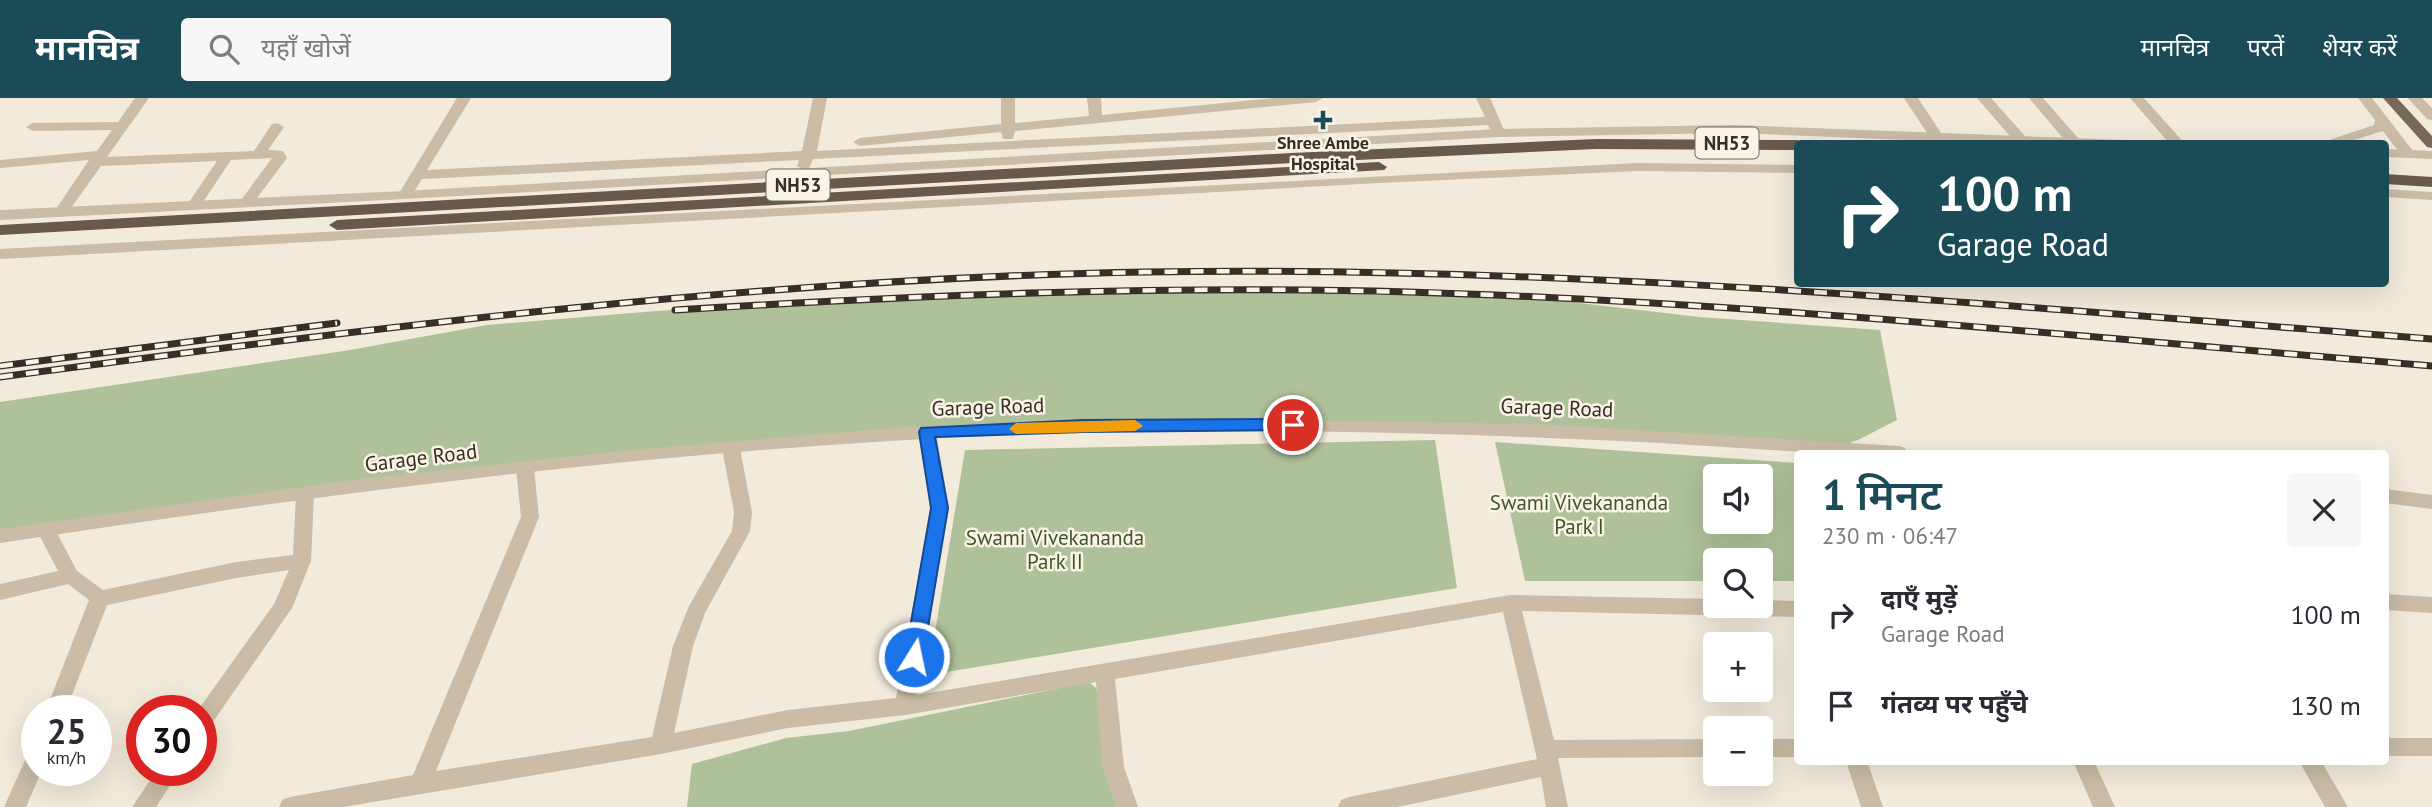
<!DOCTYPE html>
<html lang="hi">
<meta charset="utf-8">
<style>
:root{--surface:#fff;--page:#f7f7f7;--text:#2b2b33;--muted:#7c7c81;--accent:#1c4b58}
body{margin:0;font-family:"PT Sans","Noto Sans Devanagari",sans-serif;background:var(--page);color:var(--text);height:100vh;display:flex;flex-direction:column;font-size:26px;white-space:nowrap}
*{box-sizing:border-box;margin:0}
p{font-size:23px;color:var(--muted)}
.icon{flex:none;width:38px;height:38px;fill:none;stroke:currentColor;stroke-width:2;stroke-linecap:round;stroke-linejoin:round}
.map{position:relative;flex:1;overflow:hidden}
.panel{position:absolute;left:1794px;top:352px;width:595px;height:315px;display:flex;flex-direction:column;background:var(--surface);border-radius:7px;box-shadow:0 7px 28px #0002}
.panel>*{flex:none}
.hud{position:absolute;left:1794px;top:42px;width:595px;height:147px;border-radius:7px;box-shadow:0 7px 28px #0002;background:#1c4b58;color:#fff;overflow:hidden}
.tools{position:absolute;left:1703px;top:366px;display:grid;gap:14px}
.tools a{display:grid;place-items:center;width:70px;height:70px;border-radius:7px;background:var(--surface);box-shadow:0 7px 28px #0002;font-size:35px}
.speed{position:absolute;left:21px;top:597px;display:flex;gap:14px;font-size:35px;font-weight:700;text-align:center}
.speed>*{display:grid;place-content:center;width:91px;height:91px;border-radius:50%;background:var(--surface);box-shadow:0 7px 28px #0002;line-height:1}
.speed small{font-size:18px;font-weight:400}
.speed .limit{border:10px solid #d22;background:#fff;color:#111}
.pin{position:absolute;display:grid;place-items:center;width:60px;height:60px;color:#fff;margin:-30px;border:4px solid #fff;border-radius:50%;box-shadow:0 2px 7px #0007}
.me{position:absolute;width:77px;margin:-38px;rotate:10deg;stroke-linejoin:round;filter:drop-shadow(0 0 5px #0008)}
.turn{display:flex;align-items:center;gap:24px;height:147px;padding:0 28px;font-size:32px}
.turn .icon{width:91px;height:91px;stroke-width:2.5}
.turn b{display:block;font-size:49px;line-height:60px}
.round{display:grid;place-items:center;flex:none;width:74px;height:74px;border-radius:7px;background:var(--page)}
.headline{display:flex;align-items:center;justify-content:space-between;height:119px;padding:0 28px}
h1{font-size:42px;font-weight:600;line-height:52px;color:var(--accent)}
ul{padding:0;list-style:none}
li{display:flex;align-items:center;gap:21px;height:91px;padding:0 28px}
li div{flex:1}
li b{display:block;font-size:26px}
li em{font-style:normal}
header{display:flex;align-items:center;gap:42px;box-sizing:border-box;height:98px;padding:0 35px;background:var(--accent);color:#fff}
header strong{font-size:33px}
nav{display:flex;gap:38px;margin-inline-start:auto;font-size:24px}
.search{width:490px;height:63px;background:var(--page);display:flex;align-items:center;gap:18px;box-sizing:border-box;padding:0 24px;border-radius:7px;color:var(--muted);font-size:26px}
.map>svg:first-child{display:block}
.green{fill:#aec19a;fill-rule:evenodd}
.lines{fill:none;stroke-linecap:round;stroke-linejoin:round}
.minor{fill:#cabca6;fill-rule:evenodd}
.tertiary{fill:#cabca6;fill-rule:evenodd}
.primary{fill:#786858;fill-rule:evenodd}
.trunk{fill:#68594b;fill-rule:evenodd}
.rail-casing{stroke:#362e27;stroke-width:7}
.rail{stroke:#faf4e6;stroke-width:4.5;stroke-dasharray:13;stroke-linecap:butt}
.route{fill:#1a73e8;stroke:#114b97;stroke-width:2}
.slow{fill:#f59e0b}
.poi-dot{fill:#1c4b58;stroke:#faf4e6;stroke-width:2.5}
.labels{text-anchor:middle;stroke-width:5;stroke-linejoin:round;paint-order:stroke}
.far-poi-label{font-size:18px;font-weight:bold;fill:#362e27;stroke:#faf4e6}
.shield{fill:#faf4e6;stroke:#716960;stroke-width:2}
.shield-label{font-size:19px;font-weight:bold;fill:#362e27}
.street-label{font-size:21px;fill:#362e27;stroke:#faf4e6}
.park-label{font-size:21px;fill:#3f552a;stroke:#faf4e6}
</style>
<header>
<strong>मानचित्र</strong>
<div class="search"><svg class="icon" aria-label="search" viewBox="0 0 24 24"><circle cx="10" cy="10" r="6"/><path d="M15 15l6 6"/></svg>यहाँ खोजें</div>
<nav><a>मानचित्र</a><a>परतें</a><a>शेयर करें</a></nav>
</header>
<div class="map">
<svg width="2432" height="709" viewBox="0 0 2432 709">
<rect width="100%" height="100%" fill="#f2eada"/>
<!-- green -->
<path class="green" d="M1342,193l170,4 187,22 181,13 17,90 -39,20 -23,8 -388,-22 -520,6 -402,36 -525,68v-134l350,-52 137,-25 170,-14 309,-18z
M1435,342l22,148 -529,87 37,-225z
M1495,344l302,21v118h-36l-1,-21h-45v21h-190zM1715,378h45v46h-45z
M1089,584l7,6 37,119h-446l5,-43 94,-26 63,-7z"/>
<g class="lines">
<!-- minor -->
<path class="minor" d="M135,0h14l-42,59 147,-6 18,-27 5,-1 7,4 -16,23 15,1 4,7 -36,48 -5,1 -7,-4 33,-45 -41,2 -32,48 -5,2 -7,-5 30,-44 -116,5 -35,49 -5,2 -7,-5 35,-52 -89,8v-8l97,-9 15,-21 -79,1 -7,-4 7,-4 85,-1z
M457,0h14l-44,72 375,-19 11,-53h14l-10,53 668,-34 -9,-19h14l14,32 -2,3h-10l-4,-8 -675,34 -4,10 -5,1 -7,-4 2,-6 -377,19 -12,19h-10l-2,-3z
M1001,0h14v25l74,-7 -2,-18h14l1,17 172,-17h49l-7,4 -301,29 -2,8h-10l-2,-7 -141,14 -7,-4 7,-4 141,-14z
M1904,0h14l25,38 -2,3h-10z
M1977,0h14l34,38v6h-10z
M2029,0h14l35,40v6h-10z
M2130,0h14l41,46h-15z
M2358,0h14l41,53v6h-10l-20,-26 -42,13h-24l57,-19 1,-5z
M2408,0h14l10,10v12l-5,-1z
M927,328l6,2 3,4 13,76 -32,187 593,-100 205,4v7h45v-6l37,1v16l-275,-6 32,129 161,-1v18l-157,1 10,49h-22l-5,-30 -144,30h-59l3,-7 8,-3 188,-38 -34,-147 -388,67 9,88 14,40h-22l-14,-40 -6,-85 -191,33 -117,13 -127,26 -318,53h-64l3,-7 8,-3 123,-22 108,-258 -5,-49 3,-5h12l3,5 5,49 -103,254 216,-34 21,-91 16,-40 43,-75 2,-19 -12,-64 3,-5h12l3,5 12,64 -2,19 -45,82 -12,33 -19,87 114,-23 108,-12 35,-190 -13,-76 3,-4z
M305,390l6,2 3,5 -3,66 -19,47 -84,121 -7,3v-22h-3l76,-106 15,-34 -53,8 -129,27 -41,105h-20l43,-110 -21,-16 -68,16v-16l58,-13 -22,-42 2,-5 7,-2 7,2 25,47 26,19 133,-28 57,-7 3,-60 3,-5z
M2385,496l47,3v16l-47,-3z
M2385,640h47v18h-47z
M1760,641h37v18h-37z
M37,649v23h5l-16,37h-22l26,-58z
M1846,663h21l16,46h-22z
M2073,663h21l21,46h-22z
M2299,663h22l27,46h-23z
M157,672h23l-24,37h-24z"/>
<!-- tertiary -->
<path class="tertiary" d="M1735,27l390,15 7,4h-128l-269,-11 -237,4 -1093,62 -405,21v-10l405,-19 1093,-62z
M2385,51l47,2v8l-47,-2z
M1637,65l160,2v8l-160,-2 -258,12 -1379,76v-10z
M2385,91l47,3v8l-47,-3z
M1174,321l363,5 362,22 6,2 3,5c-96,3 -192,-8 -288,-12 -148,-7 -295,-11 -443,-10 -394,3 -788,53 -1177,112v-14l360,-50 272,-29 274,-23z
M2385,391l47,6v14l-47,-6z"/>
<!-- primary -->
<path class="primary" d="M2383,0h14l35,38v12l-5,-1z"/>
<!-- trunk -->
<path class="trunk" d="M1596,41l201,1 7,4h-7v6l-201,-1 -304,14 -1292,72v-10l1292,-72z
M1379,64l8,5 -3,3 -1047,60 -8,-5 8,-5z
M2385,76l47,3v10l-47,-3z"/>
<defs>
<path id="rail" d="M675,212c244,-15 489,-25 734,-18 341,10 682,46 1023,74
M0,268l337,-43
M0,279c381,-50 763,-99 1147,-105 429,-7 858,34 1285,67"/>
</defs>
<!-- rail casing -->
<use href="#rail" class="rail-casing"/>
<!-- rail -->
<use href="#rail" class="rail"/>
</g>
<!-- route -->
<path class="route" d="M1293,321l7,6 -7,5 -210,2 -148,5 13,71 -25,149 -3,5 -6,2 -7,-2 -2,-5 26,-149 -12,-76 2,-4 162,-8z"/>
<!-- slow -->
<path class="slow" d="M1135,322l8,6 -8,5 -119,3 -7,-5 7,-6z"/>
<!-- markers -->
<path class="poi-dot" d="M1319.5 11.5h7v7h7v7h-7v7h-7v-7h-7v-7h7z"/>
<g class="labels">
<!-- far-poi labels -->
<g class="far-poi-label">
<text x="1323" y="51">Shree Ambe<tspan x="1323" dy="21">Hospital</tspan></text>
</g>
<!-- shield labels -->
<g class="shield">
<rect x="1695.5" y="29.5" width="63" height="31" rx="5"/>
<rect x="766.5" y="71.5" width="63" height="31" rx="5"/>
</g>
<g class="shield-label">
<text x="1727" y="52">NH53</text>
<text x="798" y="94">NH53</text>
</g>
<!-- street labels -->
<g class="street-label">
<text transform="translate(988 309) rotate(-2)" y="7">Garage Road</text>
<text transform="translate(1557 310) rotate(2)" y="7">Garage Road</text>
<text transform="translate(421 360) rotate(-7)" y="7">Garage Road</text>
</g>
<!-- park labels -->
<g class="park-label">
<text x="1579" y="412">Swami Vivekananda<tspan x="1579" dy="24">Park I</tspan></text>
<text x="1055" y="447">Swami Vivekananda<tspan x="1055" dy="24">Park II</tspan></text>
</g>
</g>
</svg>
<div class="tools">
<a><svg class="icon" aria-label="sound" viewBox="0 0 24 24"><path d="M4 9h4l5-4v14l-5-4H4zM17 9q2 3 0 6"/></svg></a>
<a><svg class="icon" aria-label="search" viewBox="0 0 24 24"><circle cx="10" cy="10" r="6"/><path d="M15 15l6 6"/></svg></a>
<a>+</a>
<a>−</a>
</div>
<div class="speed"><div>25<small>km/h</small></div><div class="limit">30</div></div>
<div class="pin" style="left:1293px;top:327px;background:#d93025"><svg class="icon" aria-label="arrive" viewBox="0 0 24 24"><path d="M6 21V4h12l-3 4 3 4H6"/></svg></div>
<svg class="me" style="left:914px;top:559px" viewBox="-20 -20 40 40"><circle r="17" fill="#1a73e8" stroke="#fff" stroke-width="3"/><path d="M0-11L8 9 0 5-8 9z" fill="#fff"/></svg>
<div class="hud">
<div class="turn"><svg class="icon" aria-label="right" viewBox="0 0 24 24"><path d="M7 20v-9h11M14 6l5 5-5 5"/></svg><div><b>100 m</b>Garage Road</div></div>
</div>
<section class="panel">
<div class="headline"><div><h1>1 मिनट</h1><p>230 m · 06:47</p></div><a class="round"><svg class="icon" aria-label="close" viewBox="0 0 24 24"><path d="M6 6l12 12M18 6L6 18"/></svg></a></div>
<ul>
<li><svg class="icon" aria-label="right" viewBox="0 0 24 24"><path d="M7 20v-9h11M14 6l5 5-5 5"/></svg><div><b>दाएँ मुड़ें</b><p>Garage Road</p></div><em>100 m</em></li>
<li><svg class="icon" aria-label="arrive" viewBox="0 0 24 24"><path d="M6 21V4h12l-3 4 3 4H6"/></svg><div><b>गंतव्य पर पहुँचे</b></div><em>130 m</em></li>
</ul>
</section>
</div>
